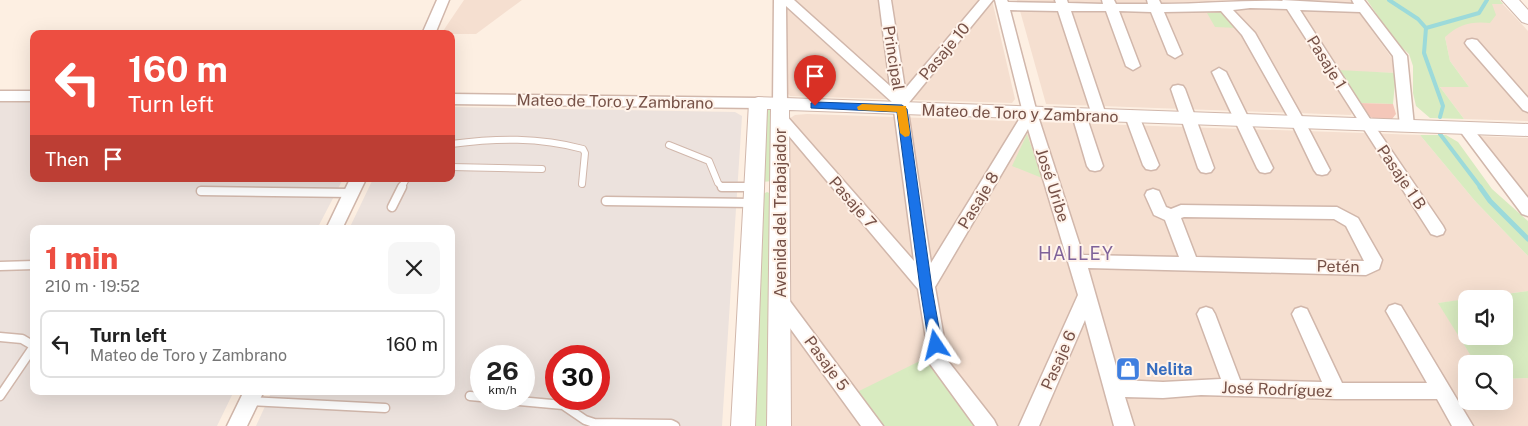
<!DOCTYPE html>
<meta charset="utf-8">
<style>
:root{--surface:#fff;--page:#f6f6f6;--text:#222;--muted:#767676;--line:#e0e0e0;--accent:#ed4e41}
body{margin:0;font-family:"Public Sans",sans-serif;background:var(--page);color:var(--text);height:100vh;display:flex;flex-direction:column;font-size:19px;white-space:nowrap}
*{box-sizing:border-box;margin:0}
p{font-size:16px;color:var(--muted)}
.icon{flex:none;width:28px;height:28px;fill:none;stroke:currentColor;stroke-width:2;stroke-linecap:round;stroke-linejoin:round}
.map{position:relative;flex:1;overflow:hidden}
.details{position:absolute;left:30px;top:225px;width:425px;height:170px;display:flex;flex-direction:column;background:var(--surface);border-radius:10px;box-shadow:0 5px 20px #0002}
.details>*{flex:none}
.top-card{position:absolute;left:30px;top:30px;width:425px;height:152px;border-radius:10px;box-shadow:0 5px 20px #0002;background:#ed4e41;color:#fff;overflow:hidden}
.buttons{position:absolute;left:1458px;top:290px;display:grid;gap:10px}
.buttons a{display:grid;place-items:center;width:55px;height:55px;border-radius:10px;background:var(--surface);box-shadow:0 5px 20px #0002;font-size:25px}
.speed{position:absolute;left:470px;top:345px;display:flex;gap:10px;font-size:25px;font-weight:700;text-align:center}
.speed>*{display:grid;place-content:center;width:65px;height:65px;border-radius:50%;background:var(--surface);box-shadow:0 5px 20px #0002;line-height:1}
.speed small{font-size:12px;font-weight:400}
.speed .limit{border:8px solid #d22;background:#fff;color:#111}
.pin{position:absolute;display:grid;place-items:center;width:42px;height:42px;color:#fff;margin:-51px -21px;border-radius:50% 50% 50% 0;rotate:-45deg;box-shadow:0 0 5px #0007}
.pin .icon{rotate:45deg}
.me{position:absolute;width:55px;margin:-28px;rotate:350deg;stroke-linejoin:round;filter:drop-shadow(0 0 4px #0008)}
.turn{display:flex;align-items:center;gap:18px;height:105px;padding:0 15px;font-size:22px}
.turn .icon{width:65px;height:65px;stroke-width:2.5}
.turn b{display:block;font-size:35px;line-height:42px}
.then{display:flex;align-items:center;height:48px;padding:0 15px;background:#0003;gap:10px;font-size:19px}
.round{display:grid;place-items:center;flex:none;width:52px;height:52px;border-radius:10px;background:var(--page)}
.headline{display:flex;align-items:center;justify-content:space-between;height:85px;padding:0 15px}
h1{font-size:30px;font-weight:800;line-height:38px;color:var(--accent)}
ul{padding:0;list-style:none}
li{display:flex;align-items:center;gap:15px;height:68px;margin:0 10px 8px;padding:0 5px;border:2px solid var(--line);border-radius:10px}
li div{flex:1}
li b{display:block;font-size:19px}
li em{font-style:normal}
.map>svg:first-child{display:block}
.residential{fill:#f5dfd0}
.industrial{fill:#ece2dd;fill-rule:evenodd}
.green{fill:#d8ebc0}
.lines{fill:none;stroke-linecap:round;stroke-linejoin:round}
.stream-far1{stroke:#9cdada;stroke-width:4}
.stream{stroke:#9cdada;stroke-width:5}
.building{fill:#f4c7b9}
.service-far1-casing{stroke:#d1b7ab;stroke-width:8}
.service-casing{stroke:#d1b7ab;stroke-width:11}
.minor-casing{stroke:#d1b7ab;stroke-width:3}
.tertiary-casing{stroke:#d1b7ab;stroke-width:2}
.service-far1{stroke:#fff;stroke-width:6}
.service{stroke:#fff;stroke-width:8}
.minor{fill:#fff;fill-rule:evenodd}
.tertiary{fill:#fff;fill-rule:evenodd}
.route{fill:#1a73e8;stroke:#114b97}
.slow{fill:#f59e0b}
.labels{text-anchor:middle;stroke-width:4;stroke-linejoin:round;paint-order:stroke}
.street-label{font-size:16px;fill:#765147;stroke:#fff3ea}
.shop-label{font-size:16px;font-weight:bold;fill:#366cbe;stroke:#fff3ea;text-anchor:start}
.neighbourhood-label{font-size:18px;letter-spacing:1px;fill:#7f629a;stroke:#fff3ea}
</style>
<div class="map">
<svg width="1528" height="426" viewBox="0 0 1528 426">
<rect width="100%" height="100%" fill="#fdefe2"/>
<!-- residential -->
<path class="residential" d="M464,0h58l-46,34h-35z
M785,0h207l23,99 -3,4 -222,-7 -3,-3z
M1017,0h333l41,57 5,16 -69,-2 25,42 -1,2 -305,-11z
M1382,0h117l29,31v90l-64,-2 -24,-32h29l-19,-26 -5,-24z
M807,114l613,21 55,66 53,55v35l-89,12 37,61h-10v37h38v-22l24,-1v48h-741v-306l8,-5z
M1477,136l51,2v64z"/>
<!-- industrial -->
<path class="industrial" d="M0,102h34v77h309l-26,50h-283v162h200l-17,35h-217z
M451,107l284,5 7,4 -20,310h-466l16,-35h179v-162h-102l24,-50h78zM481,356h43v43h-43zM556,356h43v43h-43z"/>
<!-- green -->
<path class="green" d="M1367,0h133l3,4h-11l4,11 -6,8c-18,-2 -31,1 -45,14l5,24 19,26h-29l24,32 -34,-1 -14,-12 -3,-13v-27l-4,-12 -14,-13z
M1222,12l16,16 -23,-1 -8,-14z
M1338,70l58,3 -3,31 -34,-1z
M771,108l3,3 -1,70 -12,1 3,-70z
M1027,134l15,44 -30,-12z
M1420,135h26l12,7 34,47 36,32v35l-53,-55z
M767,192l7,3 -4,231h-17l8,-231z
M1528,291v87l-24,1v-15h-28l-38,-61 28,-4v37h38v-37h-35z
M930,356l6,16 43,54h-99l-25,-33z"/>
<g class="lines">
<!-- stream-far1 -->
<path class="stream-far1" d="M1389,0l29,19 8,9 -2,25 19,53 -3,11
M1426,28l53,-15 8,-13
M1440,134l41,54"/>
<!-- stream -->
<path class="stream" d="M1480,187l10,14 38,38"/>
</g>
<!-- building -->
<path class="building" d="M1359,103l34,1 3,10 -4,5 -19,-1 -7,-3z"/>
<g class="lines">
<defs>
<path id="service-far1" d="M451,144c45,-6 88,-7 132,5l2,4 -3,31
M669,145l40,16 9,22 5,5 29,-1
M451,167l91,2
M401,188l5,-9"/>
<path id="service" d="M722,187h25
M201,191l150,2
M606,201l146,2
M392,207l10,-20
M0,266l34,-1
M0,337l22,2 12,7 -34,50
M470,396l11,1
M497,399l66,6 22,15 9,3 77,1 4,2
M249,401l136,7"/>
<path id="minor" d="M437,0h12l-14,34h-13z
M774,0h20l96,86 -11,-86h12l14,89 75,-89h13l-86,105 24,158 92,-150 -28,-113h12l1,2 48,1 -1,-3h12l1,3 35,1 -1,-4h12l2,4h32l-1,-4h12l2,4c41,0 81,-4 122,-3l-1,-1 72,4 -2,-4h12l43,56 7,70 -2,3h-10l-2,-3 -7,-70 -33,-44 -60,-2 72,112 71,104 2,4 -2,4 -6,2 -6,-2 -144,-225 -37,-1 -17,2 22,23 50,89 25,48 -3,4 -5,1 -5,-1 -3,-4 -23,-48 -49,-87 -21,-24 -57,1 18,42 -7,4 -7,-4 -17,-42 -32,-1 21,55 -7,4 -7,-4 -20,-55h-35l35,104 -2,3h-10l-2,-3 -34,-104 -48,-1 27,103 46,142 96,2 -14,-37 -11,-5 -9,-20 2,-4 6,-2 6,2 7,16 5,2 10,-4 156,2 21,11 24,42 -3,9 -13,6 -278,-7 32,112 43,2 58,-3 -24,-65 3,-5 6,-2 6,2 3,5 25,66 82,2 -30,-68 3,-5 6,-2 6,2 35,74h85l-41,-72 3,-5 6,-2 6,2 72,120h-21l-15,-27h-101l-135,-4 -38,3 -38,-1 9,29h-20l-29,-106 -46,106h-20l59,-131 -50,-166 -93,158 13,74 46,59 3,6h-22l-45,-62 -12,-75 -145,-172 2,-3h10l129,147 -21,-158 -107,-97 1,98 -2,3h-10l-2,-3zM1184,217l150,2 12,7 18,35 -168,-4 -15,-39z
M1472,39l5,1 51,58v14l-5,-2 -56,-64 -2,-3 2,-3z
M1219,68l7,4 47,96 -3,4 -5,1 -5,-1 -3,-4 -45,-96z
M1178,85l5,1 2,3 29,79 -3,4 -5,1 -5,-1 -3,-4 -27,-79 2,-3z
M0,91h34v10h-34z
M451,94l307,4 5,2 2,3 -2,3 -5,2 -307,-4z
M1079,110l5,2 2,3 17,51 -3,4 -5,1 -5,-1 -3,-4 -15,-51 2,-3z
M1132,111l5,2 2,3 20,49 -3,4 -5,1 -5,-1 -3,-4 -18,-49 2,-3z
M1465,123l5,2 58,73v18l-6,-2 -62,-83 -2,-3 2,-3z
M350,179h16l-24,50h-16z
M780,294l6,2 97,130h-22l-87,-120 -3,-5 3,-5z
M244,391h20l-17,35h-20z"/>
<path id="tertiary" d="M1502,0h17l9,10v14l-6,-2z
M758,97l770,27v12l-739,-26 2,316h-24l4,-317h-4l-12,317h-24l18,-323 3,-4z"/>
</defs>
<!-- service-far1 casing -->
<use href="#service-far1" class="service-far1-casing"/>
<!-- service casing -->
<use href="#service" class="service-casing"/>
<!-- minor casing -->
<use href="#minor" class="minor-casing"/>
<!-- tertiary casing -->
<use href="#tertiary" class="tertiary-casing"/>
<!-- service-far1 -->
<use href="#service-far1" class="service-far1"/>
<!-- service -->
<use href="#service" class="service"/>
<!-- minor -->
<use href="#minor" class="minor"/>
<!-- tertiary -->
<use href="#tertiary" class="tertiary"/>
</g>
<!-- route -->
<path class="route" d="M815,102l87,3 5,4 25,179 10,57 -2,4 -4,2 -5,-2 -2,-4 -9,-57 -23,-176 -86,-4v-5z"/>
<!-- slow -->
<path class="slow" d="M862,104l44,2 4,27 -1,3 -4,1 -5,-4 -3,-21 -39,-2 -1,-3z"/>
<!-- icons -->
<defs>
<symbol id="shop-square" viewBox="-11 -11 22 22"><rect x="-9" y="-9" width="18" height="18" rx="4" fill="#3f7fe0" stroke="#fff3ea"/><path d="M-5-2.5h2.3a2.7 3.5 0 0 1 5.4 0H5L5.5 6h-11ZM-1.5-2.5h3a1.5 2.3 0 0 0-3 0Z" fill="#fff"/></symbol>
</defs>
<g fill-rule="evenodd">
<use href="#shop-square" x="1114" y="355" width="28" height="28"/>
</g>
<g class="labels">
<!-- street labels -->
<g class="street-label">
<text transform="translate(944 51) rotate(-50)" y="6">Pasaje 10</text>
<text transform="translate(894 58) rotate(81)" y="6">Principal</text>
<text transform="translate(1327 62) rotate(58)" y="6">Pasaje 1</text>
<text transform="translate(615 101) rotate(1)" y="6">Mateo de Toro y Zambrano</text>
<text transform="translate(1020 113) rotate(2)" y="6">Mateo de Toro y Zambrano</text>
<text transform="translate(1402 177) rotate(56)" y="6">Pasaje 1 B</text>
<text transform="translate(1053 185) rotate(72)" y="6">José Uribe</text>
<text transform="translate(978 200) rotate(-59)" y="6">Pasaje 8</text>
<text transform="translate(853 202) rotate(49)" y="6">Pasaje 7</text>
<text transform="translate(780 213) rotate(-90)" y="6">Avenida del Trabajador</text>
<text transform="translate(1338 266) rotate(1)" y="6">Petén</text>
<text transform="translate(1058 360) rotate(-66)" y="6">Pasaje 6</text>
<text transform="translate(827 363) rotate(54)" y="6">Pasaje 5</text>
<text transform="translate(1277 389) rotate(2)" y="6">José Rodríguez</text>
</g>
<!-- shop labels -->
<g class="shop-label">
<text x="1146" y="375">Nelita</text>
</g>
<!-- neighbourhood labels -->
<g class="neighbourhood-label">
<text x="1076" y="260">HALLEY</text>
</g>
</g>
</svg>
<div class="buttons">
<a><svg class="icon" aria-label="sound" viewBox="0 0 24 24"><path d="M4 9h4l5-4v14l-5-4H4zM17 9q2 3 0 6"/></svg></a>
<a><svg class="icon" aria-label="search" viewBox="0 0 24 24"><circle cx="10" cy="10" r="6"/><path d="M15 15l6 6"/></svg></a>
</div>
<div class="speed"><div>26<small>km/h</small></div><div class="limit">30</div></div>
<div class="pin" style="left:815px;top:106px;background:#d93025"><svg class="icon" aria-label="arrive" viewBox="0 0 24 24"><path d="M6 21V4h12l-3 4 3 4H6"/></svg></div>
<svg class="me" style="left:936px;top:345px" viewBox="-20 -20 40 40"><path d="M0-17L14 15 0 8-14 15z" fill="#1a73e8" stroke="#fff" stroke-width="4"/></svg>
<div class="top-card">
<div class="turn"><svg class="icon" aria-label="left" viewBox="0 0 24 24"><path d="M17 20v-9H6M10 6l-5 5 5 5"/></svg><div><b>160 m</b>Turn left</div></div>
<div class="then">Then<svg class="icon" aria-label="arrive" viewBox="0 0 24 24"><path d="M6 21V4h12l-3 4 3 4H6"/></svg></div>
</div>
<section class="details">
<div class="headline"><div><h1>1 min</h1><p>210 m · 19:52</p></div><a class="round"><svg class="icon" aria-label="close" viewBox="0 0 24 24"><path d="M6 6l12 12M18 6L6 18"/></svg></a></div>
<ul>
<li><svg class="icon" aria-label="left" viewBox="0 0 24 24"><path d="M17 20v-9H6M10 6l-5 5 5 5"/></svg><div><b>Turn left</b><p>Mateo de Toro y Zambrano</p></div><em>160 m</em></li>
</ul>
</section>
</div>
